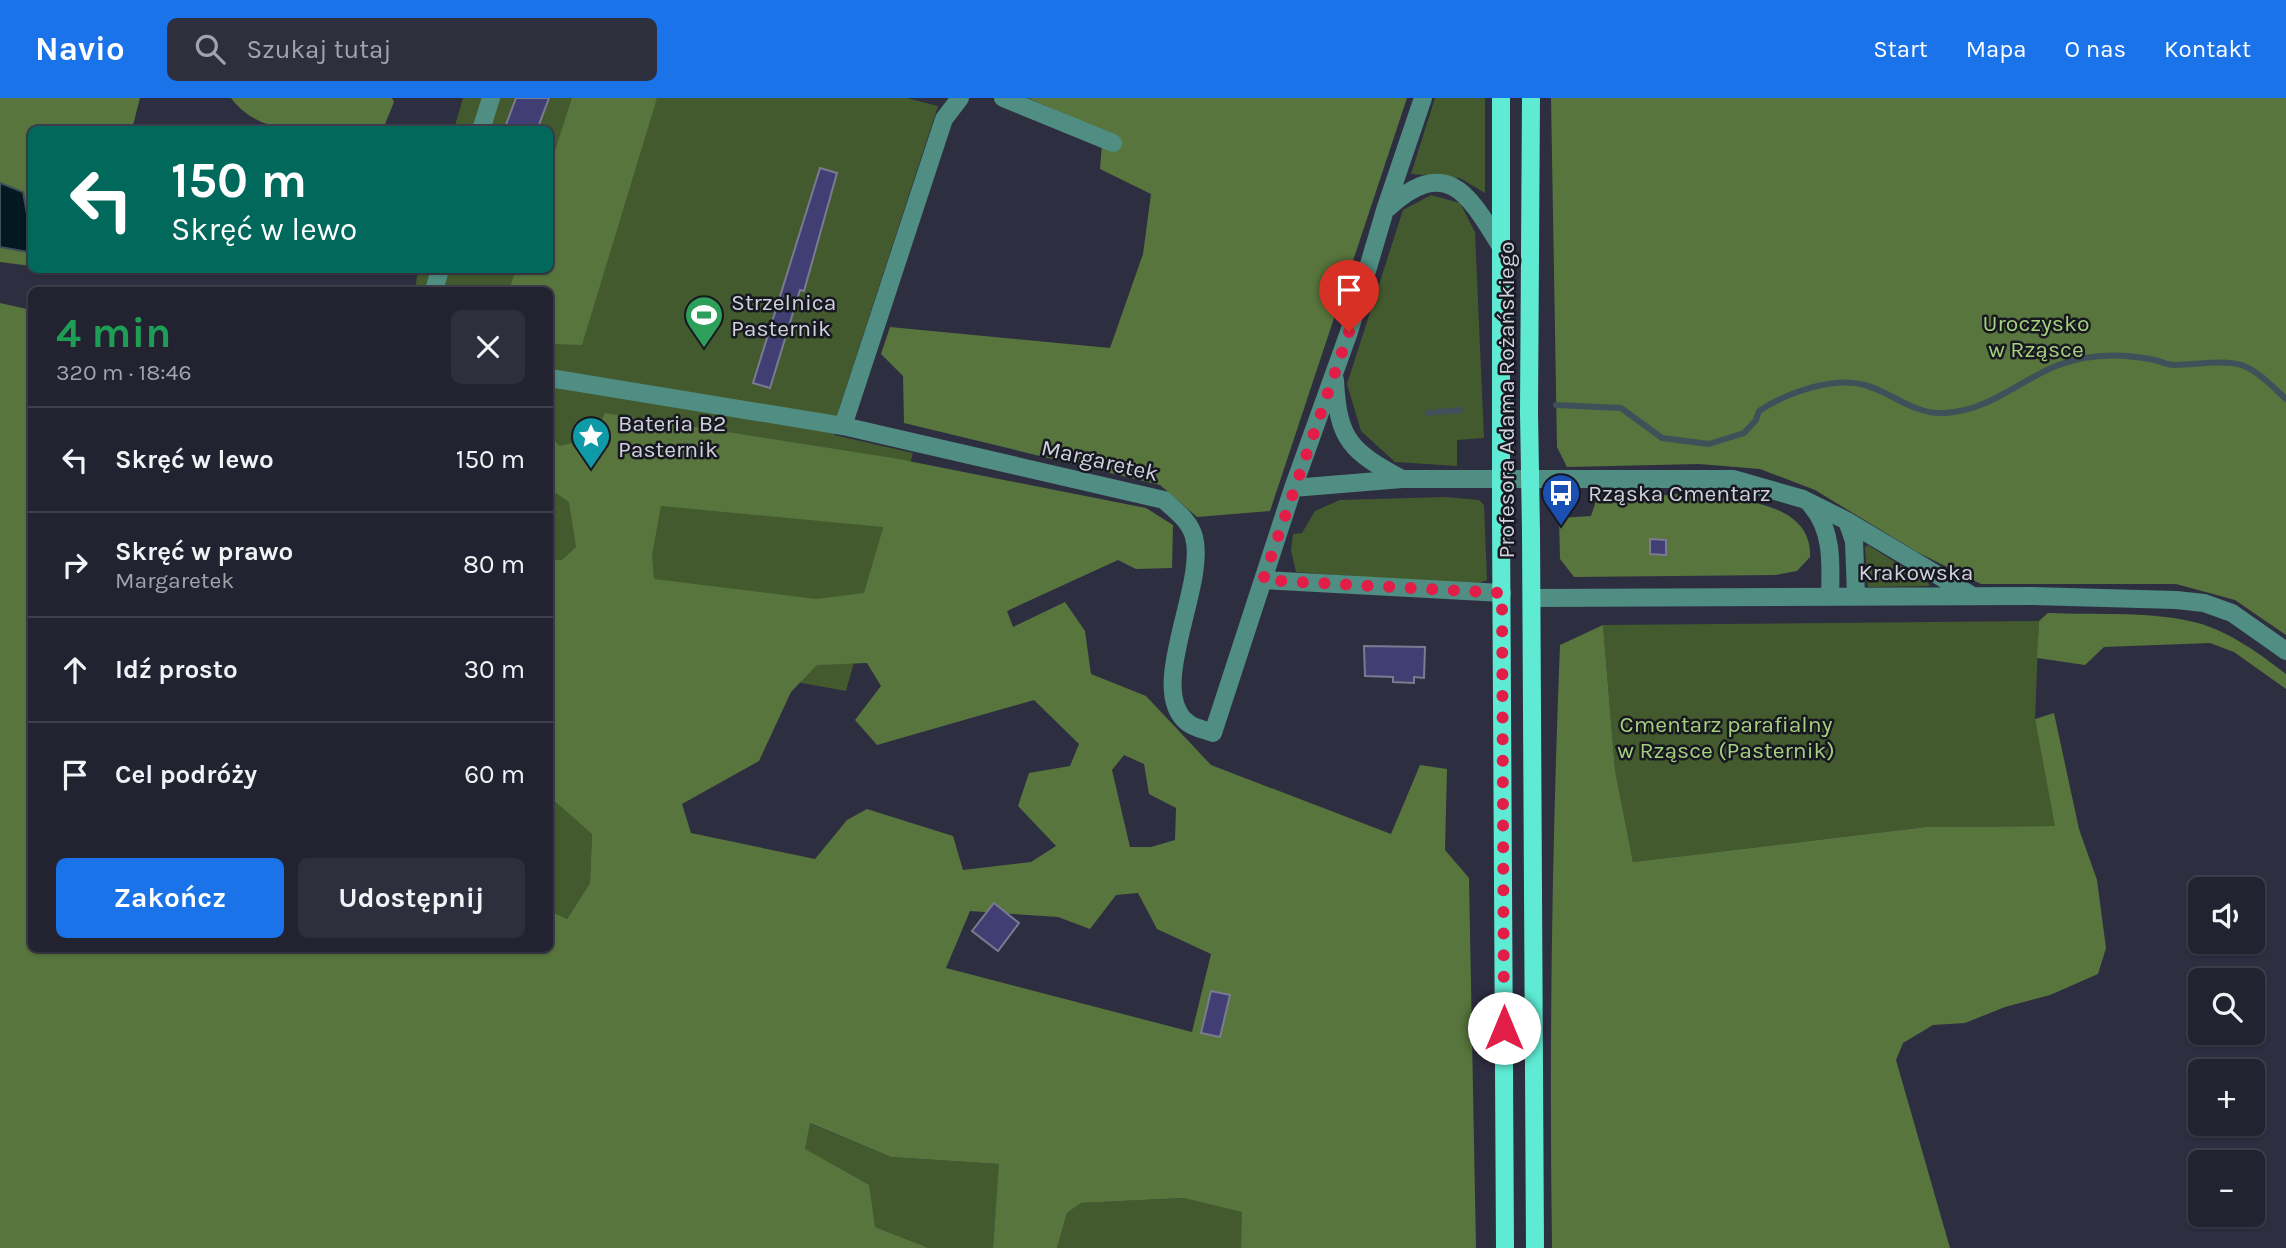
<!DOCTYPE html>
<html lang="pl">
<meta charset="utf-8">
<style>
:root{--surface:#222231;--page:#2e2f3d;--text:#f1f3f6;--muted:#a2a4ab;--line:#3f3f4d;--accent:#1a73e8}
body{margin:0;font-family:Karla,sans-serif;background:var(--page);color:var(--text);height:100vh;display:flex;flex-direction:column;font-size:26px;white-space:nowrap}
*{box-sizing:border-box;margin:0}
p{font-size:23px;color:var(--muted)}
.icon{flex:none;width:38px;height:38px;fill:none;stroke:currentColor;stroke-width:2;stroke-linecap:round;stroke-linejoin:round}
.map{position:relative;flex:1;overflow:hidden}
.panel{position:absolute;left:28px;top:189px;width:525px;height:665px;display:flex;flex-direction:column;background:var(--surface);border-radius:10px;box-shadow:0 2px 5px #0004,0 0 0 2px var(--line)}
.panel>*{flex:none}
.top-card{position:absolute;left:28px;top:28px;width:525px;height:147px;border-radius:10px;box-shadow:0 2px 5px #0004,0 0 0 2px var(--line);background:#00695c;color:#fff;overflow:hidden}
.fabs{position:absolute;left:2188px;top:779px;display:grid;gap:14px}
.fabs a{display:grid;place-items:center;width:77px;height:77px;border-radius:10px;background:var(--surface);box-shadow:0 2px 5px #0004,0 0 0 2px var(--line);font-size:35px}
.pin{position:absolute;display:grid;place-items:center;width:60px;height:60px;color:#fff;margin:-72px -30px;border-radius:50% 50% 50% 0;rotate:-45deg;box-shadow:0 0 7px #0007}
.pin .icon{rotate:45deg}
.me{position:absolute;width:77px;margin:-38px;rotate:0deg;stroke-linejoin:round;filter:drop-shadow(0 0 5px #0008)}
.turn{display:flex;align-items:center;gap:24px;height:147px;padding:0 28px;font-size:32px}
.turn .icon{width:91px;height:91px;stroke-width:2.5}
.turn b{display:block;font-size:49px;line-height:60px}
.round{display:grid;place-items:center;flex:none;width:74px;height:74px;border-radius:10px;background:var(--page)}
.head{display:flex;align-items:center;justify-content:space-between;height:119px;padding:0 28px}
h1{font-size:42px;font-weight:700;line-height:52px;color:#1e9e55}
.button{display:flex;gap:14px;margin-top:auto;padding:14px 28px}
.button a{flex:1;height:80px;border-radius:10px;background:var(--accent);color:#fff;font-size:28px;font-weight:700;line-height:80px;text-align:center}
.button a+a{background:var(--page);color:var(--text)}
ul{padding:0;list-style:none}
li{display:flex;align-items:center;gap:21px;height:105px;padding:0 28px;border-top:2px solid var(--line)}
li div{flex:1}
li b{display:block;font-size:26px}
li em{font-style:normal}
header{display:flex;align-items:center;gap:42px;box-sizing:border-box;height:98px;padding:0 35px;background:var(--accent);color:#fff}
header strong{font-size:33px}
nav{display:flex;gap:38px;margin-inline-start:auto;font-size:24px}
.search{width:490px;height:63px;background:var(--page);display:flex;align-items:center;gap:18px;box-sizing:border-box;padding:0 24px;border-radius:10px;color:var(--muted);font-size:26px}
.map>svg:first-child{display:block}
.green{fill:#435a2e}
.forest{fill:#58753d;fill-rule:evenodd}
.water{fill:#021922;stroke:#40505a;stroke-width:2}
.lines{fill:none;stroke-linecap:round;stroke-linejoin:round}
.stream{stroke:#40505a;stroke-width:6}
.building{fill:#403e73;stroke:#7a7b90;stroke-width:2}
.minor{stroke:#508d82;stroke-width:18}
.major{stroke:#5febd3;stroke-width:18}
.major-bridge{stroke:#5febd3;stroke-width:18}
.route{stroke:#e11d48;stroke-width:12;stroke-dasharray:0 21.6}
.labels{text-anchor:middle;stroke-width:5;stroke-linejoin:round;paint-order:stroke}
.poi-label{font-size:23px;fill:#d0d1dd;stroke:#171820;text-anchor:start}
.park-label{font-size:23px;fill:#a5d17f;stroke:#171820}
.street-label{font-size:23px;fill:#d0d1dd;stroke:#171820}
</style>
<header>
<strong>Navio</strong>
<div class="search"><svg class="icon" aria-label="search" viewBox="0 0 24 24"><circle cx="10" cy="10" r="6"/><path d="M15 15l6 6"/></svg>Szukaj tutaj</div>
<nav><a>Start</a><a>Mapa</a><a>O nas</a><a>Kontakt</a></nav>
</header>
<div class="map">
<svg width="2286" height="1150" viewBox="0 0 2286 1150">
<rect width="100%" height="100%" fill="#2e2e41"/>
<!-- green -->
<path class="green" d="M463,0h444l31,8 -98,300 -6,29 79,18 -67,238 -296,-54v-347h-135l3,-20h132v-140l-96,-1z
M1435,0h50v95l-25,-15 -49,-4z
M1431,97l29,8 15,29 9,206 -27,2v26l-62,-4 -34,-31 -14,-47 56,-174z
M1445,399l34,3 5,5 3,75 -14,5 -177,-13 -5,-22 2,-16 9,-1 13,-22 25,-11z
M1868,447l60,38 2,3 -62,1 -3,-40z
M2039,523l-4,98 21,107 -130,1 -293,35 -18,-92 -12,-145z
M550,699l42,36 -2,50 -23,36 -17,-8z
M809,1025l82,34 109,7 -7,84h-64l-54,-21 -70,-78z
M1183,1100l60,14 -2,36h-184l10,-35 14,-10z"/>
<!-- forest -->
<path class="forest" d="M0,0h140l-8,31 -100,1 -1,106 -8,-44 -23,-9z
M231,0h161l2,4 -11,27c-49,1 -119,14 -152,-31z
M572,0h85l-75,247 -28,-1 -4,11v-65h-41l7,-20h34v-104z
M1028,0h379l-137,413 -73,6 -37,-32 -256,-62 -1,-47 -22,-22 9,-27 220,21 33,-94 8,-60 -51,-25 3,-38z
M1551,0h735v537l-51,-35 -59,-16h-195l-64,-32 -102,-62 -55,-21 -61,-5 -132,3 -10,-20z
M31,148v20l-31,-4v-15l28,5z
M0,205l31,7 1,638h518v-37l17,8 23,-36 2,-49 -42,-37v-237h12l14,-13 -7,-45 -19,-13v-52l10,9 34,-9 11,-24 288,45 253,50 27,17 -1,43 -36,1 -18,-9 -111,51 6,16 52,-25 20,29 6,43 55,22 65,69 180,69 29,-69 27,4 -2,81 24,28 7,370h-235l1,-36 -59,-14 -102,5 -14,10 -10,35h-64l6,-84 -108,-7 -81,-34 -5,26 64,36 6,42 54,21h-929zM661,408l222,21v1l-19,65 -48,6 -162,-20 -2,-24zM867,565l14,23 -26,34 22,25 157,-45 45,44 -9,22 -41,7 -11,33 38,40 -25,16 -68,8 -10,-34 -86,-27 -20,11 -32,39 -124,-26 -9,-29 77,-43 32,-69 26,-27zM1124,657l20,9 5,30 27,14 -1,32 -24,7h-21l-18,-77zM1138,795l19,36 54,25 -19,78 -246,-64 24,-57 88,6 32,12 26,-34z
M1679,396c44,4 134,3 131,63l-13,14 -21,4 -202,2 -14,-18 -1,-41 32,-2 5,-15z
M2048,515c47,2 106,-2 150,10 32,9 62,31 88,51v15l-52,-37 -24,-9 -106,4 -19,18 -48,-7 2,-37z
M1603,527l12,145 18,92 293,-35 129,-1 -20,-107 19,-6 25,116 18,51 9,68 -8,26 -48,21 -45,12 -40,16 -32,2 -30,18 -7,17 54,188h-398c-3,-201 0,-402 8,-603z"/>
<!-- water -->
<path class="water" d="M0,85l23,9 8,44 -3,16 -28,-5z"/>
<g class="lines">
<!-- stream -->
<path class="stream" d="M1556,307l65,3 41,30 47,6 35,-11 12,-13 3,-9c27,-18 74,-35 106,-26 28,8 49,30 80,28 43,-2 72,-31 111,-47 30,-12 62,-13 94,-7 9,1 15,6 25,6 21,0 50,-6 69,1 15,6 30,22 42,33
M1428,315l32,-3"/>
</g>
<!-- building -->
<path class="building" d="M516,0h33l-12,32h-33z
M820,70l17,5 -33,118 -4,-1 -30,98 -17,-5z
M1650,441l16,1v15l-16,-1z
M1364,548l61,1 -1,31 -10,-1v6l-21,-1v-5l-28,-1z
M994,805l25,20 -21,28 -26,-20z
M1211,893l19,4 -10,42 -19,-4z"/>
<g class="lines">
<!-- minor -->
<path class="minor" d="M1003,0l110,45
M481,32l10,-32
M1388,110c61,-55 82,-11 115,42
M434,192l6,-20
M550,280l293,48 321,74c12,11 26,21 30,37 13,49 -49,153 -6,186 6,5 18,7 25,10l80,-245 56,-156 36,-122 38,-112
M1335,282c3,61 16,71 67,99
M843,328l101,-307 16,-21
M1293,390l109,-9h331l70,20 44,22 124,74
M1811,407c22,25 20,59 19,91
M1847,423l7,20 2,55
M1263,482l239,13
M1533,500l498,-2 145,4 28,3 28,10 54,38"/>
<!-- major -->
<path class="major" d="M1501,312v-312
M1529,314l2,-314
M1501,423l4,727
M1531,434l4,716"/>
<!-- major-bridge -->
<path class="major-bridge" d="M1501,312v111
M1529,314l2,120"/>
</g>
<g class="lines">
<!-- route -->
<path class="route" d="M1349,234l-86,248 239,13 2,435"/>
</g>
<!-- icons -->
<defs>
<symbol id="stadium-pin" viewBox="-11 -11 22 30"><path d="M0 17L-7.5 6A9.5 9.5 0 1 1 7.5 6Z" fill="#2e9e5b" stroke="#171820"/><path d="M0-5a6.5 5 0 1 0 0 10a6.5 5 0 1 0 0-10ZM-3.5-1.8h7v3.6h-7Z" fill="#fff"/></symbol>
<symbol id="sight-pin" viewBox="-11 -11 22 30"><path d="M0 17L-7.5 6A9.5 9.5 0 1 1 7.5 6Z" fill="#0f9aa8" stroke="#171820"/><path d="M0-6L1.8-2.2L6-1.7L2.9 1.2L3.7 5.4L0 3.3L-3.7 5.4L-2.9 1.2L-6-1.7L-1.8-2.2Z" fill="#fff"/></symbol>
<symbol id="bus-pin" viewBox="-11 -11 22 30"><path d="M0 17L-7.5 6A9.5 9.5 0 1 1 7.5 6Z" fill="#1a4fb4" stroke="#171820"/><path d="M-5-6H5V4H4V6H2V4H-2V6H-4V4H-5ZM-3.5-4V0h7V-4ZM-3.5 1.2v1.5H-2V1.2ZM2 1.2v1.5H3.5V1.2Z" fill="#fff"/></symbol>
</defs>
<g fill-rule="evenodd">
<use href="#stadium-pin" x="682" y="195" width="44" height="60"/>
<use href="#sight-pin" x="569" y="316" width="44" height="60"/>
<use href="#bus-pin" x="1539" y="373" width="44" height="60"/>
</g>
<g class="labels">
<!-- poi labels -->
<g class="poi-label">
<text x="731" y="212">Strzelnica<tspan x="731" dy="26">Pasternik</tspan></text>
<text x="618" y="333">Bateria B2<tspan x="618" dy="26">Pasternik</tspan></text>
<text x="1588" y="403">Rząska Cmentarz</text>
</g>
<!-- park labels -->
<g class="park-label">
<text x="2036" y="233">Uroczysko<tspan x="2036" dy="26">w Rząsce</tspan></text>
<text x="1726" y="634">Cmentarz parafialny<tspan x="1726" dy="26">w Rząsce (Pasternik)</tspan></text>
</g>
<!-- street labels -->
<g class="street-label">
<text transform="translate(1506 302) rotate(-90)" y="8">Profesora Adama Rożańskiego</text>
<text transform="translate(1100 362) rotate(13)" y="8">Margaretek</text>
<text x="1916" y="482">Krakowska</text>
</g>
</g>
</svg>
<div class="fabs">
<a><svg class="icon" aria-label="sound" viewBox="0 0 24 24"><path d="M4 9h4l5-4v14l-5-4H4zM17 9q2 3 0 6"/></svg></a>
<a><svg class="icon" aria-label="search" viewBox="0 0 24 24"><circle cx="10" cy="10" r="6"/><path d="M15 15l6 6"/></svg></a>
<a>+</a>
<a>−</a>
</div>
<div class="pin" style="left:1349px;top:234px;background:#d93025"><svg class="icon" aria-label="arrive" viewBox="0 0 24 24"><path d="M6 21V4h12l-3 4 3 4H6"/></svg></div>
<svg class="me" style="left:1504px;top:930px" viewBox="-20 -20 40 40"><circle r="19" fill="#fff"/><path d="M0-13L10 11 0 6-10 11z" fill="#e11d48"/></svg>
<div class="top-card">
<div class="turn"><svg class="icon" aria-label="left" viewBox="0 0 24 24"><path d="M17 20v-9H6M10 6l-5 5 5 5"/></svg><div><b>150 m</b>Skręć w lewo</div></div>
</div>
<section class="panel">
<div class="head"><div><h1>4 min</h1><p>320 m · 18:46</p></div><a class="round"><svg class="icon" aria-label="close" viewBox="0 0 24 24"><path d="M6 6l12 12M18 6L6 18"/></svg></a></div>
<ul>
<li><svg class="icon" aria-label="left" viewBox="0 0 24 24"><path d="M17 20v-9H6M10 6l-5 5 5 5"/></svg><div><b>Skręć w lewo</b></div><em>150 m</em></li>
<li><svg class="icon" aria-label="right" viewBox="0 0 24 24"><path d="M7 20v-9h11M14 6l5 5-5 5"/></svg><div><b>Skręć w prawo</b><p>Margaretek</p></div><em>80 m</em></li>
<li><svg class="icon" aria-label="ahead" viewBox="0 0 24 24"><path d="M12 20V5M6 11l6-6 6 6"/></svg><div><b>Idź prosto</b></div><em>30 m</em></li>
<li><svg class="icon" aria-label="arrive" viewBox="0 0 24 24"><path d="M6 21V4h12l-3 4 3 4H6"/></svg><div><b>Cel podróży</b></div><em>60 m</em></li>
</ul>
<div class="button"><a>Zakończ</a><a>Udostępnij</a></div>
</section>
</div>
